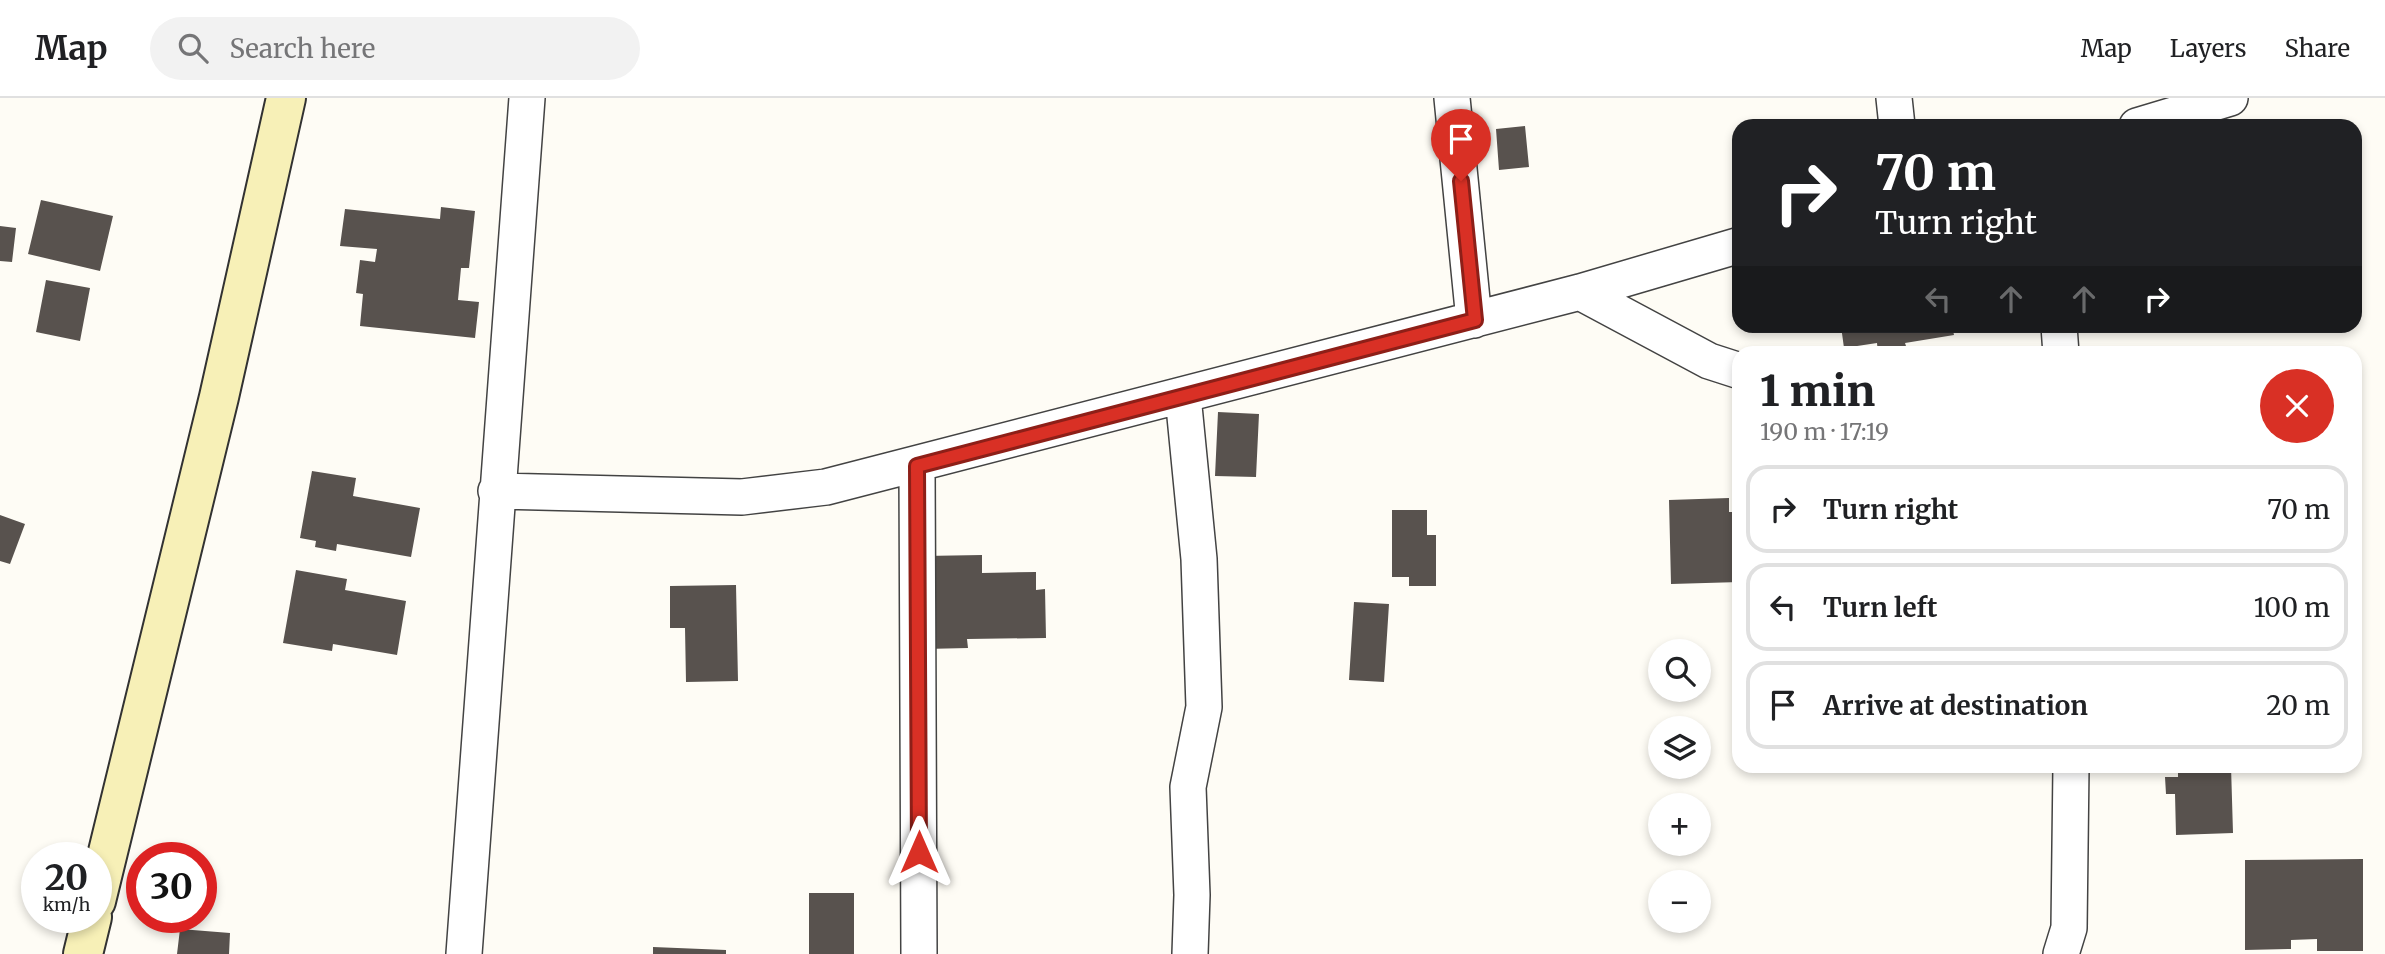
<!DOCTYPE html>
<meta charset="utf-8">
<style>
:root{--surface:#fff;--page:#f2f2f2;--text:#202124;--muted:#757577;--line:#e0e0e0}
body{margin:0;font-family:Merriweather,serif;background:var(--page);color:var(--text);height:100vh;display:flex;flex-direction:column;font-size:26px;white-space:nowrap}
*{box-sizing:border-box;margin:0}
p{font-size:23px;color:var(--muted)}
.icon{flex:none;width:38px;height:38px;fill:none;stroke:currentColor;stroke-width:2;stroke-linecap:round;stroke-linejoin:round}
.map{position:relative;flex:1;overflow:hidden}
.drawer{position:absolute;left:1732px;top:248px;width:630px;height:427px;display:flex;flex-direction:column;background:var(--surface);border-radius:21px;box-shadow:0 4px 10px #0003}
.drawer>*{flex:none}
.hud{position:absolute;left:1732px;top:21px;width:630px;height:214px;border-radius:21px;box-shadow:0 4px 10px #0003;background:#202124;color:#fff;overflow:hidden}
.buttons{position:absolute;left:1648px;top:541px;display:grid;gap:14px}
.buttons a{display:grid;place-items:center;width:63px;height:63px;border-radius:50%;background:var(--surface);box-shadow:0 4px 10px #0003;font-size:35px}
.speed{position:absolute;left:21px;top:744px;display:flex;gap:14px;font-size:35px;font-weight:700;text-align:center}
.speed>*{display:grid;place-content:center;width:91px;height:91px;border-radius:50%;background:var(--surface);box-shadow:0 4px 10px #0003;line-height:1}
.speed small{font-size:18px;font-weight:400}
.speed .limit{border:10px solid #d22;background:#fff;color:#111}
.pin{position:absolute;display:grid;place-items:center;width:60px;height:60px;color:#fff;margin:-72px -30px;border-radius:50% 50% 50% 0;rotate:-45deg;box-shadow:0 0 7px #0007}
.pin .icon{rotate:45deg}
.me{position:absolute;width:77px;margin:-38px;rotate:0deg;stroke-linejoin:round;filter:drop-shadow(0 0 5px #0008)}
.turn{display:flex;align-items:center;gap:24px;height:147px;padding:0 28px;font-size:32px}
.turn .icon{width:91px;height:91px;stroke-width:2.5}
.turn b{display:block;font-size:49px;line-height:60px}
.lanes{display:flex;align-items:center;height:66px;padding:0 28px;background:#0003;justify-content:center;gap:35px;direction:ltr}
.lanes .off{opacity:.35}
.round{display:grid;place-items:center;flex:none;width:74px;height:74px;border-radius:37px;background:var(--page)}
.overview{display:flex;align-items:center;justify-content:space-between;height:119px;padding:0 28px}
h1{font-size:42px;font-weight:800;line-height:52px}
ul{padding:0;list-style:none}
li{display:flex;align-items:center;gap:21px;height:88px;margin:0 14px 10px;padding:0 14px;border:4px solid var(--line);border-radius:21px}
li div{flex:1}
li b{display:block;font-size:26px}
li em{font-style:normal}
header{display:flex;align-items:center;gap:42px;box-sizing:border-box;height:98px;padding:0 35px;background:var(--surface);border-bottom:2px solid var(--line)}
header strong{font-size:33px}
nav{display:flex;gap:38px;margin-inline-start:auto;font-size:24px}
.search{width:490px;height:63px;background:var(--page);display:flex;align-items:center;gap:18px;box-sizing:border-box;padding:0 24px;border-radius:38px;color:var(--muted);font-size:26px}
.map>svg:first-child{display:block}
.building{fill:#58524e}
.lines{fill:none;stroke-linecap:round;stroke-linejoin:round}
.street-casing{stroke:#434343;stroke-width:38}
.secondary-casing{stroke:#323232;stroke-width:42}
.street{stroke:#fff;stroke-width:35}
.secondary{stroke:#f7f0b7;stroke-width:38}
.route-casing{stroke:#8d1f18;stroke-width:18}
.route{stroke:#d93025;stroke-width:12}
</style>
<header>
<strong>Map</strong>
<div class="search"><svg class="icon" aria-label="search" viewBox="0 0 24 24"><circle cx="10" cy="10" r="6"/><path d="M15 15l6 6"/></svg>Search here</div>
<nav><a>Map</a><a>Layers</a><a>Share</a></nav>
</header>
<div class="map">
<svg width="2385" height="856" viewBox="0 0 2385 856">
<rect width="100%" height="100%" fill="#fefcf5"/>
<!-- building -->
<path class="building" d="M1525,28l4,41 -30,3 -3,-41z
M41,102l72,16 -13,55 -72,-17z
M441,109l34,4 -6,57h-8l-3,32 21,2 -4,36 -115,-12 3,-32 -7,-1 4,-33 15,2 2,-13 -37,-3 5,-37 95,10z
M0,128l16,2 -4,34 -12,-1z
M46,182l44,8 -10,53 -44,-9z
M1841,228h111l2,9 -49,8 2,6 -29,5 -1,-11 -33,5z
M1218,314l41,2 -3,63 -41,-1z
M312,373l44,7 -3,18 67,12 -9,49 -74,-13 -1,7 -21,-4 1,-6 -16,-3z
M1729,400v14h11v70l-69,2 -2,-84z
M1392,412h35v25h9v51h-27v-9h-17z
M0,417l25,9 -15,40 -10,-3z
M982,457v18l54,-1v18l9,-1 1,49 -79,1 1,9 -43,1 -1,-93z
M296,472l51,9 -2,11 61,11 -9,54 -64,-11 -1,7 -49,-8z
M736,487l2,96 -52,1 -1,-54h-15v-42z
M1354,504l35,2 -5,78 -35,-2z
M2178,668h53l2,67 -57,2 -1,-41h-9l-1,-17h13z
M2363,761v92h-46v-12l-26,1v9l-46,1v-90z
M809,795h45v61h-45z
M180,831l50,4 -1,21h-52z
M653,849l73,3v4h-73z"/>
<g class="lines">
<defs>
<path id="street" d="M1452,0l22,222
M1894,0l3,28
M2137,28l93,-28
M1580,194l129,69 31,10
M2059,228l2,28
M1183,298l16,163 5,148 -16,80 4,108 -2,59
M917,368l2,488
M496,393l246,6 84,-10 754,-195 160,-47
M464,856l63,-856
M2061,856l8,-26 2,-162"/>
<path id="secondary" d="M96,803l123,-504 67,-299
M83,856l9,-37"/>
</defs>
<!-- street casing -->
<use href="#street" class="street-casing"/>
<!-- secondary casing -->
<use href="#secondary" class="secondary-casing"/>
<!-- street -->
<use href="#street" class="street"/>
<!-- secondary -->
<use href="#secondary" class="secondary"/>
</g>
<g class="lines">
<defs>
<path id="route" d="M919,754l-2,-386 558,-146 -14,-139"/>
</defs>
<!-- route casing -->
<use href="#route" class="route-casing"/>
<!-- route -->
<use href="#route" class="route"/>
</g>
</svg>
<div class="buttons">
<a><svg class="icon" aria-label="search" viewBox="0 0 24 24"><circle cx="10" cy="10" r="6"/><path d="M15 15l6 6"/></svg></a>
<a><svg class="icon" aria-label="layers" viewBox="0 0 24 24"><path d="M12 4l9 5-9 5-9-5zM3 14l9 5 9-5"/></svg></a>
<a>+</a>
<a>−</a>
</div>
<div class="speed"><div>20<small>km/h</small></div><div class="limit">30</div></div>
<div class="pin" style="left:1461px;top:83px;background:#d93025"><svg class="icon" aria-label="arrive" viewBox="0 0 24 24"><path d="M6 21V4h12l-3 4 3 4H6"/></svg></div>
<svg class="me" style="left:919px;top:754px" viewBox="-20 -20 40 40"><path d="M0-17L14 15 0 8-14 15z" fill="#d93025" stroke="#fff" stroke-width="4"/></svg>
<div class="hud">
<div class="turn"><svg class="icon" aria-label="right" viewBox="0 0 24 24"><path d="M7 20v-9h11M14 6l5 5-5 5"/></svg><div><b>70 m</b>Turn right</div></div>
<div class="lanes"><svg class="icon off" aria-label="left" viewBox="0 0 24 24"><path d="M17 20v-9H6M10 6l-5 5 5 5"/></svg><svg class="icon off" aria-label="ahead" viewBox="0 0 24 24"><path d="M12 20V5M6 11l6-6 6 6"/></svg><svg class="icon off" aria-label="ahead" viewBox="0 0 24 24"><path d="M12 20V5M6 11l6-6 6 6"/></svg><svg class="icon" aria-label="right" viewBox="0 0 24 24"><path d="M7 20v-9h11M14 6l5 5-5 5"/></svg></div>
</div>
<section class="drawer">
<div class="overview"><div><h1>1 min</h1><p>190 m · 17:19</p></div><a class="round" style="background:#d93025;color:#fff"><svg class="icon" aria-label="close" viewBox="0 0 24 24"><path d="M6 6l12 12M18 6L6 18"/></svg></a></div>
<ul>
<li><svg class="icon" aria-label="right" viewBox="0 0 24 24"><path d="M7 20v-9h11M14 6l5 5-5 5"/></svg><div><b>Turn right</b></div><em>70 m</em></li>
<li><svg class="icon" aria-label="left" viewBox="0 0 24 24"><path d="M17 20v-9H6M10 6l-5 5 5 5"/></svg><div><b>Turn left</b></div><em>100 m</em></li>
<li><svg class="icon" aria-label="arrive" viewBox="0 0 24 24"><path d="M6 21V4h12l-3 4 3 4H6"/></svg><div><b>Arrive at destination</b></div><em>20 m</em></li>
</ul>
</section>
</div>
